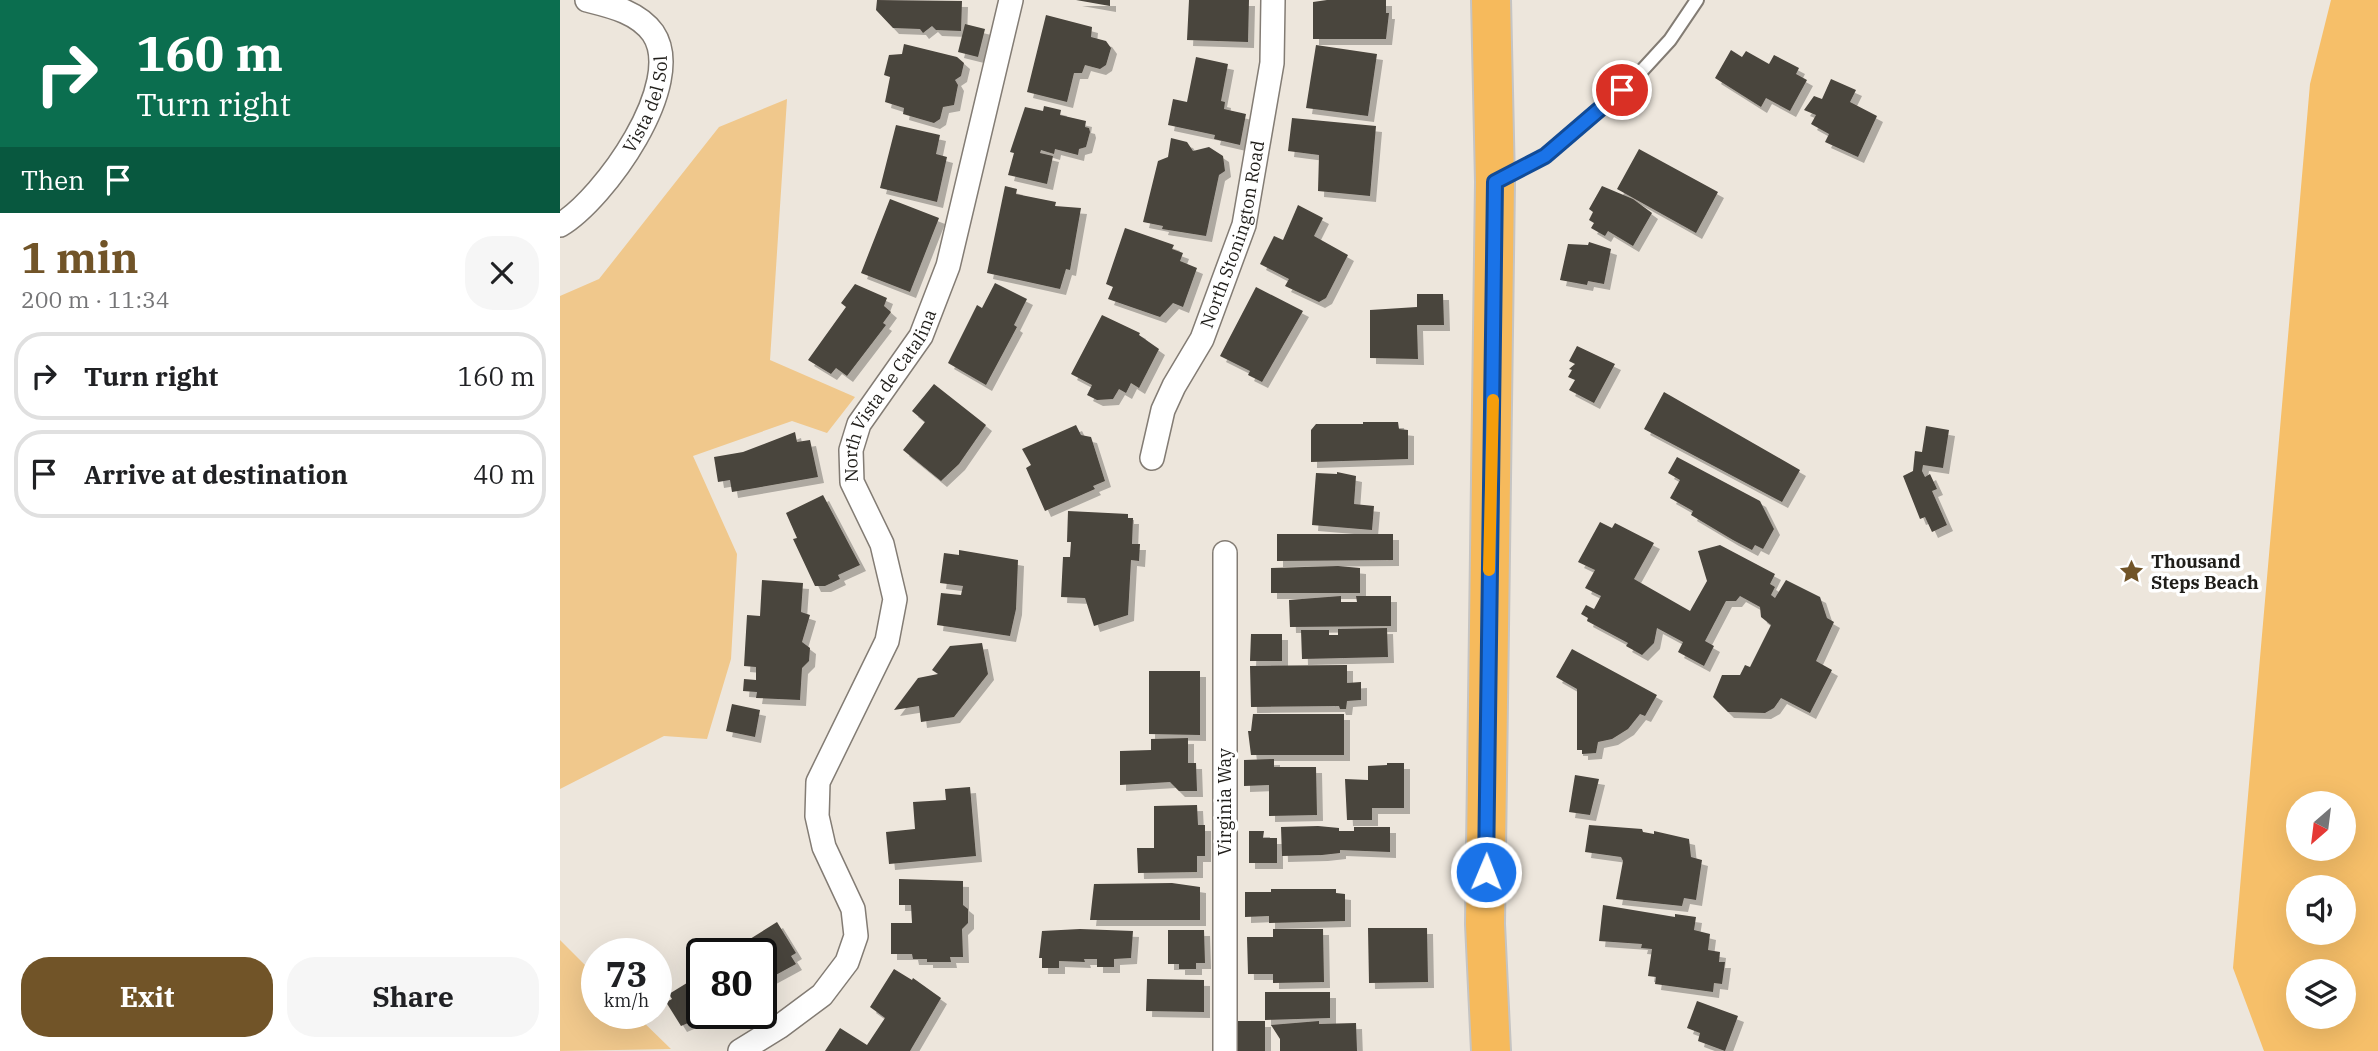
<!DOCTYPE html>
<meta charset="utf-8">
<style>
:root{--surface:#fff;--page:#f6f6f6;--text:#202124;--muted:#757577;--line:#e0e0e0;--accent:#715428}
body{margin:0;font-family:"IBM Plex Serif",serif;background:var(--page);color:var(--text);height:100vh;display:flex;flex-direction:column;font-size:26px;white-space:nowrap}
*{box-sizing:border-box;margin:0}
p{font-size:23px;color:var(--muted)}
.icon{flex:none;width:38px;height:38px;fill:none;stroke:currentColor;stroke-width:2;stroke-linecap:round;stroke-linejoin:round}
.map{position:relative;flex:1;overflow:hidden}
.details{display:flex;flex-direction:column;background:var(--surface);width:560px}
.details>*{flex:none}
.hud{background:#0b6e4f;color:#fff;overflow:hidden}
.needle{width:46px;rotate:208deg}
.fabs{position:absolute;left:1726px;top:791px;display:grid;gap:14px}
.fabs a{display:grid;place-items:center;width:70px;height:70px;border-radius:50%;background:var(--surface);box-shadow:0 7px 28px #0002;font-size:35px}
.speed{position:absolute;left:21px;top:938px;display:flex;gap:14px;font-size:35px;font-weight:700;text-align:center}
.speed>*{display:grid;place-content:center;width:91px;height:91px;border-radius:50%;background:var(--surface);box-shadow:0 7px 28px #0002;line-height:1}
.speed small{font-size:18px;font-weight:400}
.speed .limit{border:4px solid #111;border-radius:10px;background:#fff;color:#111}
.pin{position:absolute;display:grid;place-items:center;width:60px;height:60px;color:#fff;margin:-30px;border:4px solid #fff;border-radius:50%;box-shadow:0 2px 7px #0007}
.me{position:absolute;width:77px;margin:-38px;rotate:1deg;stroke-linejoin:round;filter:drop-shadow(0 0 5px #0008)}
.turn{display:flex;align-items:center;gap:24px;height:147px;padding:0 21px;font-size:32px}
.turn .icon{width:91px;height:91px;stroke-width:2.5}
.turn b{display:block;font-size:49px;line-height:60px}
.then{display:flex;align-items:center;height:66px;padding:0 21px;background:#0003;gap:14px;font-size:26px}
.round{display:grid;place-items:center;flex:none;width:74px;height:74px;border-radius:28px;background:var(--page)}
.headline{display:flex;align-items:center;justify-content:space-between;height:119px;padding:0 21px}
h1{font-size:42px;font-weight:800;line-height:52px;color:var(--accent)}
.cta{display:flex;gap:14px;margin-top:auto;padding:14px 21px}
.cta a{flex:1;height:80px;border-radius:28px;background:var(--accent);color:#fff;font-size:28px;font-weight:800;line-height:80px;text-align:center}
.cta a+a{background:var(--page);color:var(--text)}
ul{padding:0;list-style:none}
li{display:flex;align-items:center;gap:21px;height:88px;margin:0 14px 10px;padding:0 7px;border:4px solid var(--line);border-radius:28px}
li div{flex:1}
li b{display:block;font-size:26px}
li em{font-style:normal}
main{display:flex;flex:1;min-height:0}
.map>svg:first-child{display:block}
.green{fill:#f0c88c}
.water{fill:#f6bf69;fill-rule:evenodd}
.building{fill:#49443c;filter:url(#shadow)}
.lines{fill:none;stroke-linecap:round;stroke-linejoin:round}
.lane-casing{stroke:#837c74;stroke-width:16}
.street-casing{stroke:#837c74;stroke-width:26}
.highway-casing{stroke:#c5c4c3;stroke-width:42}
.lane{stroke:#fff;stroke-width:12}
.street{stroke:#fff;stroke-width:23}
.highway{stroke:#f6ba5c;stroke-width:38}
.route-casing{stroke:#114b97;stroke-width:18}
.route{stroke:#1a73e8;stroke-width:12}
.slow{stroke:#f59e0b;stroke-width:12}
.labels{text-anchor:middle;stroke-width:7;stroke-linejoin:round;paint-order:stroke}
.street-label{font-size:18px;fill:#201e1a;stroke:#fff}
.poi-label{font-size:18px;font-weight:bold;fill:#201e1a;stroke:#fff;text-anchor:start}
</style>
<main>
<section class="details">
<div class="hud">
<div class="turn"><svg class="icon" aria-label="right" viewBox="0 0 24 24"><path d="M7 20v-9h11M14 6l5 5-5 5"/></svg><div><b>160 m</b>Turn right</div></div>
<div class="then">Then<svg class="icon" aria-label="arrive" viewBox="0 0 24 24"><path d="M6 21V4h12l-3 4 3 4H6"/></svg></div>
</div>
<div class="headline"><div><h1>1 min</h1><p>200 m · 11:34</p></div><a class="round"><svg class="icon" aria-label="close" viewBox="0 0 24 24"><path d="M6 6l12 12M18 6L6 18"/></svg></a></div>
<ul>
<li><svg class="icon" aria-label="right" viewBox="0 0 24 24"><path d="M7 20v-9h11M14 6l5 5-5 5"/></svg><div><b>Turn right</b></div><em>160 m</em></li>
<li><svg class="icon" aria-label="arrive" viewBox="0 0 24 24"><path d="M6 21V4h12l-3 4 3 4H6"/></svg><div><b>Arrive at destination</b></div><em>40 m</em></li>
</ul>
<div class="cta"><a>Exit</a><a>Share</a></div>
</section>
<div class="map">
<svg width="1818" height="1051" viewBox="0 0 1818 1051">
<defs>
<filter id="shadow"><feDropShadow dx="6" dy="6" stdDeviation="0" flood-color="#0004"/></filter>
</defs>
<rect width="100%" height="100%" fill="#ede6dc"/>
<!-- green -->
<path class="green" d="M227,99l-17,261 85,37 -28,36 -35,-12 -99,35 44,98 -6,105 -24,80 -43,-3 -104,53v-493l39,-17 120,-152z
M0,940l37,37v36h37l37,36 -111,2z"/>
<!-- water -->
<path class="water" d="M1771,0h47v1051h-114l-31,-83 77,-884zM1738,803h45v46h-45zM1738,887h45v46h-45zM1738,971h45v46h-45z"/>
<!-- building -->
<path class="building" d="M317,0l85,1 -1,30 -25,-1 -4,-4 -9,7 -3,-4 -27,-1 -17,-18z
M516,0h34v6z
M629,0h60l-1,42 -61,-2z
M767,0h59v13h3l-3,26h-73v-37z
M486,15l46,12 -1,10 15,4 5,7 -5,17 -6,4 -15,-4 -3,8h-8l-7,29 -40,-10z
M405,24l20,5 -7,28 -20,-5z
M344,44l53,13 7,6 -3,13 -6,4 3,5 -4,20 -11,2 -3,12 -6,4 -31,-9 1,-6 -19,-6 5,-25 -6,-2 5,-20 13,-1z
M756,45l61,9 -9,62 -62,-8z
M1171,50l11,7 4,-6 23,13 5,-9 25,13 -3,6 11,6 -17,31 -24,-13 -5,9 -46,-29z
M636,57l32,7 -7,37 4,1 -1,7 22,5 -6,31 -26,-6 1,-4 -47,-10 5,-26 14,3z
M1271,79l25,11 -6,12 27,14 -19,41 -33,-15 4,-8 -18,-10 5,-9 -12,-5 10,-14 8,3z
M484,106l17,4 -1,5 26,6 -1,6 4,1 1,4 -4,15 -7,2 -1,6 -23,-6 -1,5 -13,-4 -1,3 13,3 -6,28 -39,-9 6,-22 -4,-1 15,-45 18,4z
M732,118l84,8 -6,70 -52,-5 1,-36 -31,-4z
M336,125l44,10 -4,19 11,3 -10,45 -57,-14z
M611,138l16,4 6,9 16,-4 14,9 2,15 -6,4 -13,61 -44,-7 1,-3 -20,-4 15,-61 10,-4z
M1079,149l79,43 -22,41 -79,-44z
M445,186l12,3 -1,5 40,8 -1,4 26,2 -11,62 -4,-1 -6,20 -73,-16z
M1042,186l31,13 19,14 -19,33 -25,-15 -3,5 -14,-8 3,-5 -5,-3 4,-8 -4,-3z
M330,199l49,19 -29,74 -49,-19z
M738,205l25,13 -9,18 34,19 -22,43 -7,4 -34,-16 4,-7 -29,-15 14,-28 9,4z
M565,228l49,17 -2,4 11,4 -3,8 17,7 -14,39 -10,-4 -13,14 -52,-18 5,-12 -7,-3z
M1029,242l22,7 -7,35 -16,-3 -1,4 -27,-5 8,-36 20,1z
M435,283l32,16 -13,26 3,2 -31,58 -38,-22 29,-58 5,3z
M295,284l32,14 -3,8 7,6 -8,11 3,2 -39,51 -11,-8 -5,6 -23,-14 38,-53 -5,-4z
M696,287l47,24 -41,71 -14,-7 2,-4 -30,-15z
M857,294h26l1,31h-27l1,34 -48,-1v-48l47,-3z
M542,315l38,18 -1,2 20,14 -20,39 -8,-5 -5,10 -7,-4 -6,10 -16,1 -10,-5 5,-10 -21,-11z
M1017,346l38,18 -21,39 -25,-13 6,-10 -7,-3 4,-7 -3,-1 6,-5 -6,-3z
M374,384l52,41 -27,39 -18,17 -38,-31 22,-28 -13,-11z
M1104,392l136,78 -18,32 -138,-73z
M803,422h35l1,7 9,1v29l-97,3v-32l5,-6h47z
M516,425l5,10 10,2 14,44 -12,5 2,3 -50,22 -19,-43 5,-3 -9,-16z
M1366,426l23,4 -6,38 -20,-3 -1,6 3,6 5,-3 7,15 -5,2 15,34 -15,7 -7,-15 -5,2 -17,-43 10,-5 2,-20 7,1z
M235,432l2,10 13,-2 8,37 -86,15 -2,-12 -12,2 -4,-25 29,-5z
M1117,457l83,44 14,28 -11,20 -8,-4 -3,5 -19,-10 -42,-25 2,-4 -23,-13 10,-18 -12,-7z
M777,472l19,4 -2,28 20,2 -2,24 -60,-5 4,-52 21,1z
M263,495l37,70 -22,10 2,4 -15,7h-10l-22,-47 4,-1 -11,-25z
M508,511l60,3v4h5l-1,26h8l-1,17 -8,-1 -3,55 -34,11 -9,-28 -24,-1 2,-40h7l1,-15h-4z
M1040,522l12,6 3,-5 39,20 -20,36 56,32 17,-30 -9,-30 22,-6 55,29 -5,10 5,3 -4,8 4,3 11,-18 34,17 7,21 7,4 -18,39 16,9 -22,43 -29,-15 -7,10 -9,5 -37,-1 -15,-15 9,-22h18l5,-10 5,2 21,-42 -10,-8 -1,-10 -20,-11 -4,5h-10l-21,40 9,5 -10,20 -26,-14 5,-10 -26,-14 -3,15 -12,12 -16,-9 2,-3 -41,-22 1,-3 -7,-4 5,-9 8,4 7,-13 -16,-8 10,-18 -17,-8z
M717,534h116v26l-116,1z
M399,550l59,10 -2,49 -6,27 -73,-11 4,-32 20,2 2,-9 -23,-3 4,-30 15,2z
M778,566l22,2v25h-89v-25z
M202,580l41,3 -2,29 9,3 -8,27 8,6 -1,13 -7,7 -2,32 -44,-2 1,-6 -14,-1 1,-12 12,1v-13l-12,-1 3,-51 13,1z
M781,596v6h16l-1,-6h35v30l-101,1 -1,-27z
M827,628l1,29 -86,2 -1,-29h28v5h9v-6z
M691,634h31v27h-32z
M422,643l6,31 -34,43 -33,5 -2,-16 -25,4 24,-32 20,-4 -6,-4 18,-24z
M1012,649l85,46 -12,21 -5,-2 -12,15 -16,10 -14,3 -2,11 -14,1v-4h-5v-61l-21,-12z
M787,665v18l14,-1v18l-14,1 -1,8h-6l-1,-3 -88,1 -1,-41z
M589,671h51v64l-51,-1z
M172,704l28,6 -5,27 -29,-6z
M693,714h91v41h-93l-3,-24h3z
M628,738v25h8l1,28h-18l-9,-9 -50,3v-34l31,-1v-11z
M714,759v8h42l1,48 -48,1v-31l-25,1v-26z
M827,763h17v45h-32v12h-25l-2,-41 23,1v-14l19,-1z
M1015,775l24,4 -9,36 -21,-3z
M410,787l6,69 -87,8 -3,-32 29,-3 -2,-27 33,-2 -1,-11z
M637,805l1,20h7v31h-8v16l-59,1 -1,-25h17v-42z
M1029,825l53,4 1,3 11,2v-3l35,8 2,18 11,3 -6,40 -12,-2 -2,8 -66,-7 7,-38 -2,-4 -36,-5z
M758,826l21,2v3h15v-4h36v25l-50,-2v3l-18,2 -40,1 -1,-29z
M689,831h15l-1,7h14v25h-28z
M339,879l64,2v24l5,4v14l-6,6 1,28h-13l1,5h-24v-3h-14l-1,-5h-21v-31h21l-1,-18h-12z
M612,883l28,4v33h-110l4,-36z
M711,889h65v4l9,1v27l-76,2v-7l-24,1v-25h26z
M1043,905l72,12v-3l21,3 -2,13 16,4 -2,16 12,2 -1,10h6l-3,22 -8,-1 -1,9 -58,-8 1,-7 -8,-1 4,-27 -11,-1 1,-4 -43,-3z
M217,922l19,31 -5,3 5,8 -35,19v-29h-12l-7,-10z
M808,928h59l1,54 -59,1z
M520,929l53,2 -2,27 -17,1v8h-17v-8h-13l1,3 -26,-1v7h-17v-10h-3l3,-27z
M713,929h50l1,53 -51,1v-9h-25l-1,-37h26z
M608,930h36l1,33h-9v6h-17v-5h-11z
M334,969l18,11 1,-2 28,20 -31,53h-85l15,-23 27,17 18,-27 -15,-11z
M135,978l7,9v26h11l-12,8 -1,-3 -19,8 -15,-24 6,-3 -3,-5z
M587,979l57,1v32l-58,-1z
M705,992h65v26l-65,2z
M1137,1001l41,15 -13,35 -27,-10 2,-8 -13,-5z
M678,1021h27v30h-28z
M759,1021v3l37,-1 1,28h-77v-12l-9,-14z"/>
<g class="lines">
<defs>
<path id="lane" d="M941,179l44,-23 92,-80 33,-36 27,-40"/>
<g id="street">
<path id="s1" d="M0,225c44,-26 127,-142 93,-192 -15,-21 -42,-27 -66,-33"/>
<path id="s2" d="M592,458l11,-48 11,-24 28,-47 42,-114 28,-162 1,-63"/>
<path id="s3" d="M180,1051l39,-24 43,-32 25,-33 9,-26 -3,-27 -29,-62 -7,-31 1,-34 69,-141 8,-42 -13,-55 -30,-62 -1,-32 8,-26 62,-88 27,-70 63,-266"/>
<path d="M665,1051v-498"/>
</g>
<path id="highway" d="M931,0l4,182 -10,742 6,127"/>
</defs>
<!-- lane casing -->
<use href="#lane" class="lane-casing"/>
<!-- street casing -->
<use href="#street" class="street-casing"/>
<!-- highway casing -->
<use href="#highway" class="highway-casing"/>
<!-- lane -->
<use href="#lane" class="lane"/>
<!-- street -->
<use href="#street" class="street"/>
<!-- highway -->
<use href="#highway" class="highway"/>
</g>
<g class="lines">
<defs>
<path id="route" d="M926,872l9,-690 50,-26 77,-66"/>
</defs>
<!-- route casing -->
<use href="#route" class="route-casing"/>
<!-- route -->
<use href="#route" class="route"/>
<!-- slow -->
<path class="slow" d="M929,570l4,-170"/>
</g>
<!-- icons -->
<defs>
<symbol id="sight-bare" viewBox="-9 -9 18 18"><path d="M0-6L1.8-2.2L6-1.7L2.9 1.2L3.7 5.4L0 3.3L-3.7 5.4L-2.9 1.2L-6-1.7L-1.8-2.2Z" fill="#715428" stroke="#fff" stroke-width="2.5" paint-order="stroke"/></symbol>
</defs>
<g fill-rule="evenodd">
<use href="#sight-bare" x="1554" y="554" width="35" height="35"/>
</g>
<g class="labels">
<!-- street labels -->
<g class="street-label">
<text dy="6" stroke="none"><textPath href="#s1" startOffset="152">Vista del Sol</textPath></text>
<text dy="6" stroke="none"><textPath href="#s2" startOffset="240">North Stonington Road</textPath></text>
<text dy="6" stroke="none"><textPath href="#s3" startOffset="752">North Vista de Catalina</textPath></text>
<text transform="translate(665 802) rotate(-90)" y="6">Virginia Way</text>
</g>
<!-- poi labels -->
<g class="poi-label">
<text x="1591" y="568">Thousand<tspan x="1591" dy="21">Steps Beach</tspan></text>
</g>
</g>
</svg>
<div class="fabs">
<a><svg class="needle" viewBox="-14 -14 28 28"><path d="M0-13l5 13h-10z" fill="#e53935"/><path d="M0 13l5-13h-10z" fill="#757577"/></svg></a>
<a><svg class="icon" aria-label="sound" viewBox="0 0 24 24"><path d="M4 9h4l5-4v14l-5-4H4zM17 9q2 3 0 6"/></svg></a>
<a><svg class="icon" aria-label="layers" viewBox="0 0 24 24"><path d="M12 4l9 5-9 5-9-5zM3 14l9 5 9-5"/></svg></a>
</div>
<div class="speed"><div>73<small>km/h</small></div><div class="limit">80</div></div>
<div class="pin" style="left:1062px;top:90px;background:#d93025"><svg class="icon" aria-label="arrive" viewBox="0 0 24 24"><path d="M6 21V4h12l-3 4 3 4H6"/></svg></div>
<svg class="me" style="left:926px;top:872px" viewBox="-20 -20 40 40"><circle r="17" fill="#1a73e8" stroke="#fff" stroke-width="3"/><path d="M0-11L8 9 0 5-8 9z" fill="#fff"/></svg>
</div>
</main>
